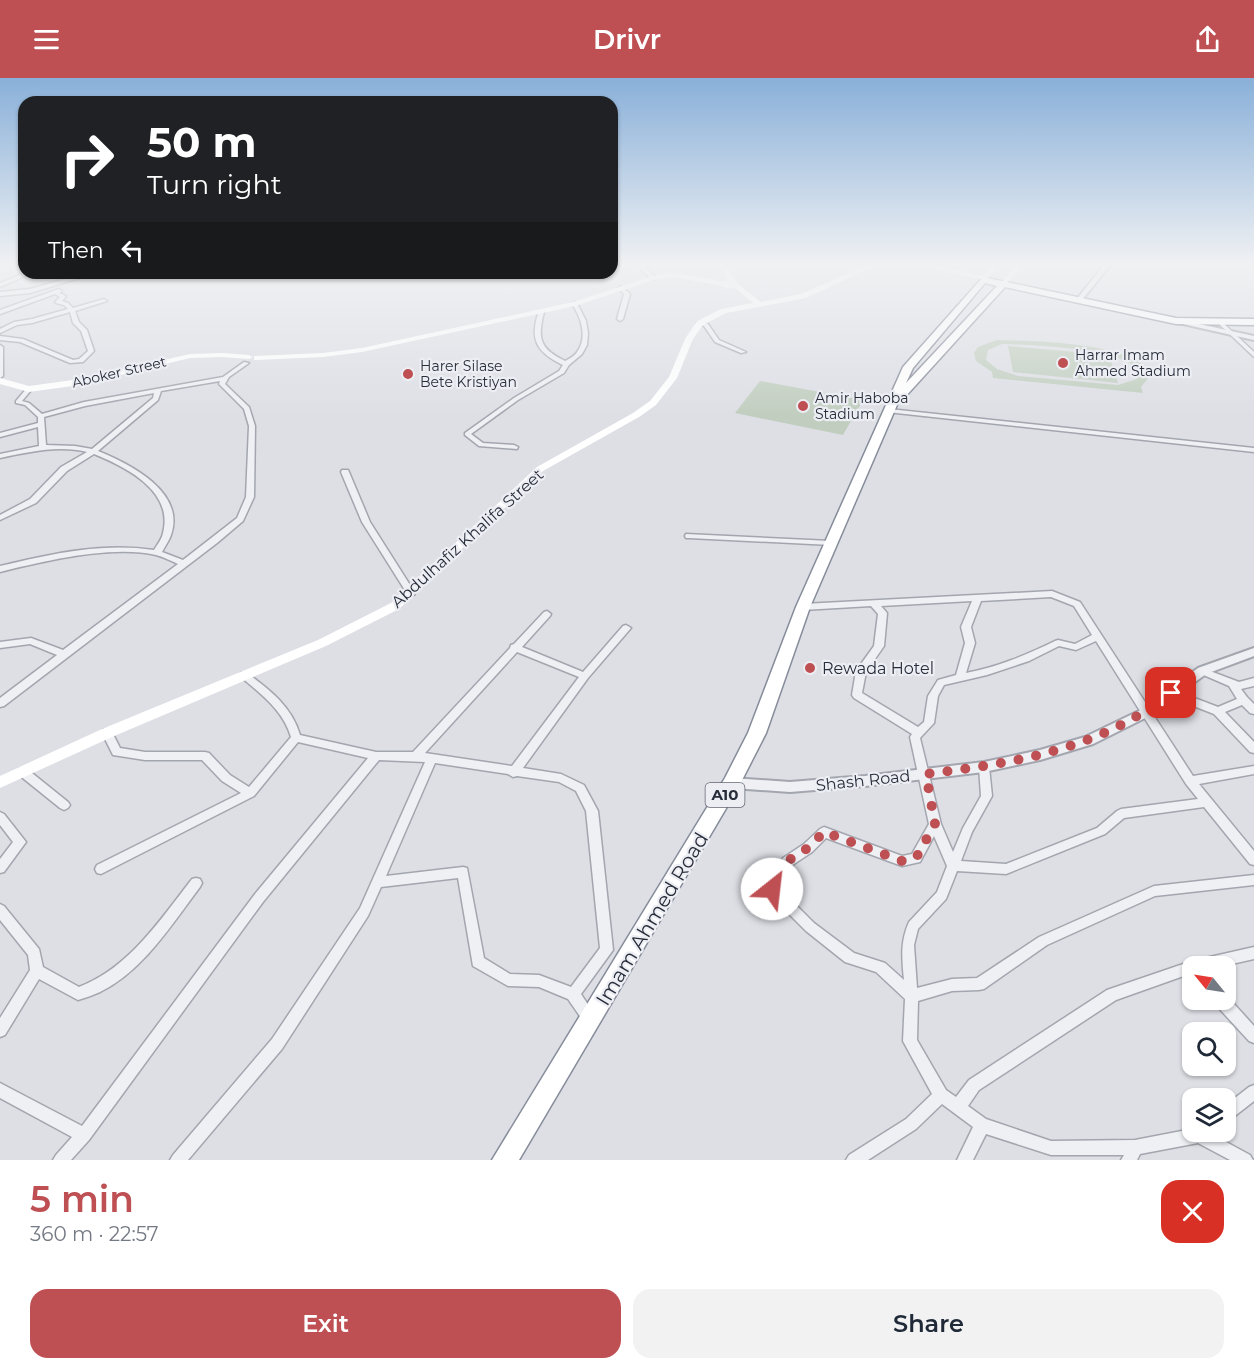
<!DOCTYPE html>
<meta charset="utf-8">
<style>
:root{--surface:#fff;--page:#f2f2f3;--text:#1f2937;--muted:#747a83;--accent:#be4f53}
body{margin:0;font-family:Montserrat,sans-serif;background:var(--page);color:var(--text);height:100vh;display:flex;flex-direction:column;font-size:22px;white-space:nowrap}
*{box-sizing:border-box;margin:0}
p{font-size:20px;color:var(--muted)}
.icon{flex:none;width:33px;height:33px;fill:none;stroke:currentColor;stroke-width:2;stroke-linecap:round;stroke-linejoin:round}
.map{position:relative;height:1082px;overflow:hidden}
.details{display:flex;flex-direction:column;background:var(--surface);flex:1}
.details>*{flex:none}
.banner{position:absolute;left:18px;top:18px;width:600px;height:183px;border-radius:18px;box-shadow:0 2px 4px #0004;background:#202124;color:#fff;overflow:hidden}
.needle{width:39px;rotate:300deg}
.buttons{position:absolute;left:1182px;top:878px;display:grid;gap:12px}
.buttons a{display:grid;place-items:center;width:54px;height:54px;border-radius:12px;background:var(--surface);box-shadow:0 2px 4px #0004;font-size:30px}
.pin{position:absolute;display:grid;place-items:center;width:51px;height:51px;color:#fff;margin:-26px;border-radius:12px;box-shadow:0 3px 9px #0006}
.me{position:absolute;width:66px;margin:-33px;rotate:29deg;stroke-linejoin:round;filter:drop-shadow(0 0 4px #0008)}
.turn{display:flex;align-items:center;gap:21px;height:126px;padding:0 30px;font-size:27px}
.turn .icon{width:78px;height:78px;stroke-width:2.5}
.turn b{display:block;font-size:42px;line-height:51px}
.then{display:flex;align-items:center;height:57px;padding:0 30px;background:#0003;gap:12px;font-size:22px}
.round{display:grid;place-items:center;flex:none;width:63px;height:63px;border-radius:18px;background:var(--page)}
.head{display:flex;align-items:center;justify-content:space-between;height:102px;padding:0 30px}
h1{font-size:36px;font-weight:600;line-height:45px;color:var(--accent)}
.button{display:flex;gap:12px;margin-top:auto;padding:12px 30px}
.button a{flex:1;height:69px;border-radius:18px;background:var(--accent);color:#fff;font-size:24px;font-weight:600;line-height:69px;text-align:center}
.button a+a{background:var(--page);color:var(--text)}
header{display:flex;justify-content:space-between;align-items:center;height:78px;padding:0 30px;background:var(--accent);color:#fff;font-size:27px;font-weight:600}
.map>svg:first-child{display:block}
.green{fill:#c1cebf;fill-rule:evenodd}
.lines{fill:none;stroke-linecap:round;stroke-linejoin:round}
.minor-casing{stroke:#a3a6ae;stroke-width:3}
.tertiary-casing{stroke:#a3a6ae;stroke-width:4}
.trunk-casing{stroke:#868c9a;stroke-width:3}
.minor{fill:#eff0f4;fill-rule:evenodd}
.tertiary{fill:#eff0f4;fill-rule:evenodd}
.secondary{fill:#fff;fill-rule:evenodd}
.trunk{fill:#fff;fill-rule:evenodd}
.route{stroke:#be4f53;stroke-width:10;stroke-dasharray:0 18}
.poi-dot{fill:#be4f53;stroke:#eceef3;stroke-width:2}
.labels{text-anchor:middle;stroke-width:4.5;stroke-linejoin:round;paint-order:stroke}
.far-poi-label{font-size:14px;fill:#282d3a;stroke:#eceef3;text-anchor:start}
.far-street-label{font-size:14px;fill:#282d3a;stroke:#eceef3}
.shield{fill:#eceef3;stroke:#636772;stroke-width:1.5}
.shield-label{font-size:15px;font-weight:bold;fill:#282d3a}
.street-label{font-size:16px;fill:#282d3a;stroke:#eceef3}
.poi-label{font-size:16px;fill:#282d3a;stroke:#eceef3;text-anchor:start}
.near-street-label{font-size:20px;fill:#282d3a;stroke:#eceef3}
</style>
<header><svg class="icon" aria-label="menu" viewBox="0 0 24 24"><path d="M4 6h16M4 12h16M4 18h16"/></svg>Drivr<svg class="icon" aria-label="share" viewBox="0 0 24 24"><path d="M12 15V3M7 8l5-5 5 5M5 13v7h14v-7"/></svg></header>
<div class="map">
<svg width="1254" height="1082" viewBox="0 0 1254 1082">
<rect width="100%" height="100%" fill="#dddfe5"/>
<!-- green -->
<path class="green" d="M997,262c30,1 146,2 153,36l-9,11 2,6 -150,-15 -1,-6 -16,-11 -2,-8 4,-6zM1002,266c26,1 128,3 137,29l-2,6 -19,6 -100,-9 -21,-7 -11,-9 2,-10z
M1008,268l101,9 9,28 -105,-11z
M760,303l103,19 -20,35 -108,-22z"/>
<g class="lines">
<defs>
<path id="minor" d="M0,186h5l-5,4z
M636,186h5l14,13v2h-4z
M25,195h7l-32,14v-4z
M87,195h9l-66,20 -30,3v-4l30,-3z
M621,208l9,8 -7,25 -3,2 -3,-2 7,-25 -6,-6z
M59,211l3,2 -3,2 7,3 -4,5 6,2 5,5 31,-9 3,2 -32,10 4,11 8,8 7,21 -11,11 -13,1 -50,-21 -20,-2v-4l23,3 50,21 6,-1 9,-8 -7,-20 -8,-8 -3,-11 -38,11 -15,2 -17,8v-4l14,-7 18,-3 36,-10 -4,-4 -8,-2 -1,-1 5,-5 -5,-3 -55,20v-4z
M575,224l2,1 9,18 2,12 -1,12 -5,9 -13,11 -5,8 -46,27 -47,34 12,9 31,2 4,2 -1,2 -38,-3 -14,-11v-2l49,-35 45,-27 4,-6c-27,-13 -34,-26 -24,-54l5,1c-7,27 -4,37 21,49 4,-2 10,-5 12,-9 11,-14 4,-35 -5,-48z
M700,243l8,3 11,16 27,12 -5,1 -26,-11 -11,-16 -7,-3z
M1221,243l33,31v5l-35,-33v-2z
M0,267l3,2v29l-3,2z
M244,284l5,1 -20,14 -4,7 24,23 6,19 -1,71 -11,24 -26,22 -213,163 -4,1v-9l57,-43 -27,-11 -30,4v-6l31,-4 32,12 115,-86c-7,-3 -14,-7 -22,-9 -45,-10 -111,6 -156,17v-6c50,-12 103,-24 154,-16 3,-5 8,-11 9,-17 11,-42 -37,-66 -69,-79l-27,17 -31,32 -36,17v-5l30,-16 31,-32 26,-15c-29,-7 -58,0 -87,6v-4l39,-8 -1,-19 -38,10v-4l38,-10v-6l-13,-12 -9,-2v-2l11,-13h4l1,1 -10,12 7,2 13,11 42,-12 139,-25zM220,303l-1,3 25,25 5,17 -3,71 -9,21 -54,42 -21,-8c3,-6 7,-11 9,-17 15,-43 -41,-71 -73,-84l60,-51 3,-9zM154,315l-1,5 -61,51 -17,-3 -29,-1 -2,-28 41,-11z
M889,331l365,39v4l-367,-40 -1,-1z
M342,392h6l1,2 21,50 45,71 -1,2h-6l-46,-73 -21,-50z
M686,456l145,7 4,2 -4,2 -142,-7h-3l-1,-2z
M1052,513l28,11 113,174 61,-10v8l-55,10 55,67v14l-4,-1 -46,-57 -80,11 -19,16 -99,40 -49,-3 -11,28 -28,30 -4,16 3,43 35,-9 25,-1 62,-41 115,-51 100,-11v10l-99,11 -108,49 -63,44 -5,1 -27,1 -34,10 -1,39 29,50 10,7 13,-17 138,-90 85,-29 62,-14v12l-31,7h-31v7l-76,27 -137,90 -11,16 18,13 65,22 84,-1 57,-11v2h14l44,24 3,5h-23l-32,-17 -58,11 -3,6h-16l3,-5h-73l-65,-21 -13,26h-16l16,-33 -31,-23 -26,25 -48,31h-22l3,-5 57,-36 26,-25 -29,-53 2,-42 -29,-27 -31,-10 -39,-31 -38,-38 -2,-4 17,-31 21,-14 16,-15 4,-2 78,29 10,-2 17,-30 -19,-87 2,-3 -58,-36 -2,-3 4,-24 18,-25 4,-32 -7,-8 -68,4 -4,-3 4,-3zM1051,519l23,9 18,29 -17,9 -17,-4 -3,1c-29,14 -57,26 -89,32l9,-30 -4,-16 10,-26zM972,523l-11,26 4,16 -9,32 -18,5 -10,16 -4,26 -6,5 -56,-34 4,-21 18,-26 3,-33 -6,-7zM1096,563l90,143 12,15 -77,10 -4,2 -20,17 -91,36 -45,-3 11,-29 20,-36 -3,-29 -1,-3 -4,-1 -4,1 -1,3 2,29 -18,32 -10,24 -12,-28 -21,-86 14,-15 4,-27 6,-11 43,-10 42,-14 30,-15 17,4zM934,758l13,30 -10,26 -28,30c-9,20 -7,37 -5,58l-19,-17 -31,-10 -40,-30 -35,-35 12,-22 21,-14 14,-14 76,28 18,-4z
M547,533l4,3 -1,2 -28,31 61,25 40,-46 3,-1 5,3 -43,50 -65,90 38,6 23,11 14,26 15,139 -32,44 17,26 -2,5 -5,2 -5,-2 -18,-26 -29,-12 -31,-1 -35,-20 -15,-88 -77,9 -13,29 -86,133 -94,111h-18l3,-5 99,-116 88,-131 65,-146 -46,-2 -116,142 -174,238 -18,20h-18l3,-5 16,-18 -72,-39v-15l82,43 173,-232 113,-136 -70,-16 -44,54 -153,78 -4,-1 -2,-4 2,-4 144,-72 -19,-12 -20,-21h-57l-32,-5 -11,-22 1,-3 4,-1 4,1 9,18 25,4h60l4,1 21,22 19,12 42,-50c-8,-27 -29,-42 -50,-60l-2,-2 2,-2h6c23,17 45,34 53,62l76,17h37l97,-104 1,-3 3,-1 30,-32zM517,574l62,25 -67,89 -87,-13zM435,685l73,11 5,3 4,-1 42,6 17,9 10,20 14,137 -29,39 -32,-12 -29,-1 -26,-16 -17,-90 -4,-1 -77,9z
M1202,590l37,14 15,-4v8l-13,3 6,8 7,7v10l-4,-1 -8,-8 -17,7 29,30v11l-4,-1 -36,-38 -46,-18 -2,-3 2,-3 3,-1 47,18 19,-8 -8,-13 -30,-13 -2,-2 2,-2z
M23,690l4,1 41,33 2,3 -2,3 -4,2 -4,-2 -41,-33 -1,-3 1,-3z
M0,734l4,2 22,28 -22,30 -4,1v-14l13,-17 -13,-17z
M196,800l4,1 2,4 -2,4c-28,37 -57,84 -100,105 -7,3 -15,6 -22,8l-39,-21 -34,56 -5,2v-19l30,-48 -2,-15 -28,-35v-16l4,2 35,43 4,18 36,20c50,-19 81,-67 113,-108z
M1226,917l28,31v17l-5,-2 -34,-37 -2,-5h13z
M1254,1007v16l-23,18 -5,2v-16l23,-18z"/>
<path id="tertiary" d="M1105,186h6l-30,37h-4v-2z
M1176,241l78,17v4l-80,-18 -1,-1z
M1254,570v8l-48,18 -57,42 -56,28 -53,16 -56,12 -119,14 -75,6 -58,-4 -4,-1 -2,-4 2,-4 4,-1 58,4 75,-6 119,-14 56,-12 45,-13 56,-27 57,-42z"/>
<path id="trunk" d="M983,199l193,41 78,1v6l-78,-1 -171,-37 -100,110 -5,1 -90,209 -44,126 -28,55 -219,372h-27l233,-382 23,-45 48,-126 107,-240zM985,205l12,3 -91,97 7,-15z"/>
</defs>
<!-- minor casing -->
<use href="#minor" class="minor-casing"/>
<!-- tertiary casing -->
<use href="#tertiary" class="tertiary-casing"/>
<!-- trunk casing -->
<use href="#trunk" class="trunk-casing"/>
<!-- minor -->
<use href="#minor" class="minor"/>
<!-- tertiary -->
<use href="#tertiary" class="tertiary"/>
<!-- secondary -->
<path class="secondary" d="M718,186h6l15,21 22,17 40,-8 69,-30h9l-73,34 -80,15 -23,12 -10,14 -16,39 -21,27 -17,12 -96,54 -144,138 -73,37 -214,91 -112,51v-12l102,-47 216,-89 73,-37 146,-136 96,-54 17,-12 19,-24 16,-38 12,-18 24,-12 32,-6 -19,-16 -5,2 -11,-4 -45,-8 -19,3 -79,26 -213,46 -39,5 -66,3h-3v-4l69,-3 39,-5 211,-46 80,-26 20,-3 48,8 7,-1z
M914,186h13l56,12 12,-12h7l-17,16z
M1017,186h7l-18,20h-4v-2z
M222,275l27,2 4,2 -4,2 -27,-2 -32,1 -110,27 -51,7 -29,-8v-6l29,8 51,-7 110,-25z"/>
<!-- trunk -->
<use href="#trunk" class="trunk"/>
</g>
<!-- sky -->
<linearGradient id="sky" x2="0" y2="1"><stop stop-color="#89b0d9"/><stop offset="0.55" stop-color="#f0f1f3"/><stop offset="1" stop-color="#f0f1f3" stop-opacity="0"/></linearGradient>
<rect width="1254" height="338" fill="url(#sky)"/>
<g class="lines">
<!-- route -->
<path class="route" d="M772,811l14,-27 22,-14 16,-16 78,29 14,-3 19,-34 -9,-50c89,-11 172,-24 245,-81"/>
</g>
<!-- markers -->
<g class="poi-dot">
<circle cx="1063" cy="285" r="6"/>
<circle cx="408" cy="296" r="6"/>
<circle cx="803" cy="328" r="6"/>
<circle cx="810" cy="590" r="6"/>
</g>
<g class="labels">
<!-- far-poi labels -->
<g class="far-poi-label">
<text x="1075" y="282">Harrar Imam<tspan x="1075" dy="16">Ahmed Stadium</tspan></text>
<text x="420" y="293">Harer Silase<tspan x="420" dy="16">Bete Kristiyan</tspan></text>
<text x="815" y="325">Amir Haboba<tspan x="815" dy="16">Stadium</tspan></text>
</g>
<!-- far-street labels -->
<g class="far-street-label">
<text transform="translate(119 294) rotate(-13)" y="5">Aboker Street</text>
</g>
<!-- shield labels -->
<rect class="shield" x="705.5" y="705" width="39" height="24" rx="4.5"/>
<g class="shield-label">
<text x="725" y="722">A10</text>
</g>
<!-- street labels -->
<g class="street-label">
<text transform="translate(467 460) rotate(-42)" y="6">Abdulhafiz Khalifa Street</text>
<text transform="translate(863 702) rotate(-6)" y="6">Shash Road</text>
</g>
<!-- poi labels -->
<g class="poi-label">
<text x="822" y="596">Rewada Hotel</text>
</g>
<!-- near-street labels -->
<g class="near-street-label">
<text transform="translate(652 841) rotate(-59)" y="7">Imam Ahmed Road</text>
</g>
</g>
</svg>
<div class="buttons">
<a><svg class="needle" viewBox="-14 -14 28 28"><path d="M0-13l5 13h-10z" fill="#e53935"/><path d="M0 13l5-13h-10z" fill="#747a83"/></svg></a>
<a><svg class="icon" aria-label="search" viewBox="0 0 24 24"><circle cx="10" cy="10" r="6"/><path d="M15 15l6 6"/></svg></a>
<a><svg class="icon" aria-label="layers" viewBox="0 0 24 24"><path d="M12 4l9 5-9 5-9-5zM3 14l9 5 9-5"/></svg></a>
</div>
<div class="pin" style="left:1171px;top:615px;background:#d93025"><svg class="icon" aria-label="arrive" viewBox="0 0 24 24"><path d="M6 21V4h12l-3 4 3 4H6"/></svg></div>
<svg class="me" style="left:772px;top:811px" viewBox="-20 -20 40 40"><circle r="19" fill="#fff"/><path d="M0-13L10 11 0 6-10 11z" fill="#be4f53"/></svg>
<div class="banner">
<div class="turn"><svg class="icon" aria-label="right" viewBox="0 0 24 24"><path d="M7 20v-9h11M14 6l5 5-5 5"/></svg><div><b>50 m</b>Turn right</div></div>
<div class="then">Then<svg class="icon" aria-label="left" viewBox="0 0 24 24"><path d="M17 20v-9H6M10 6l-5 5 5 5"/></svg></div>
</div>
</div>
<section class="details">
<div class="head"><div><h1>5 min</h1><p>360 m · 22:57</p></div><a class="round" style="background:#d93025;color:#fff"><svg class="icon" aria-label="close" viewBox="0 0 24 24"><path d="M6 6l12 12M18 6L6 18"/></svg></a></div>
<div class="button"><a>Exit</a><a>Share</a></div>
</section>
